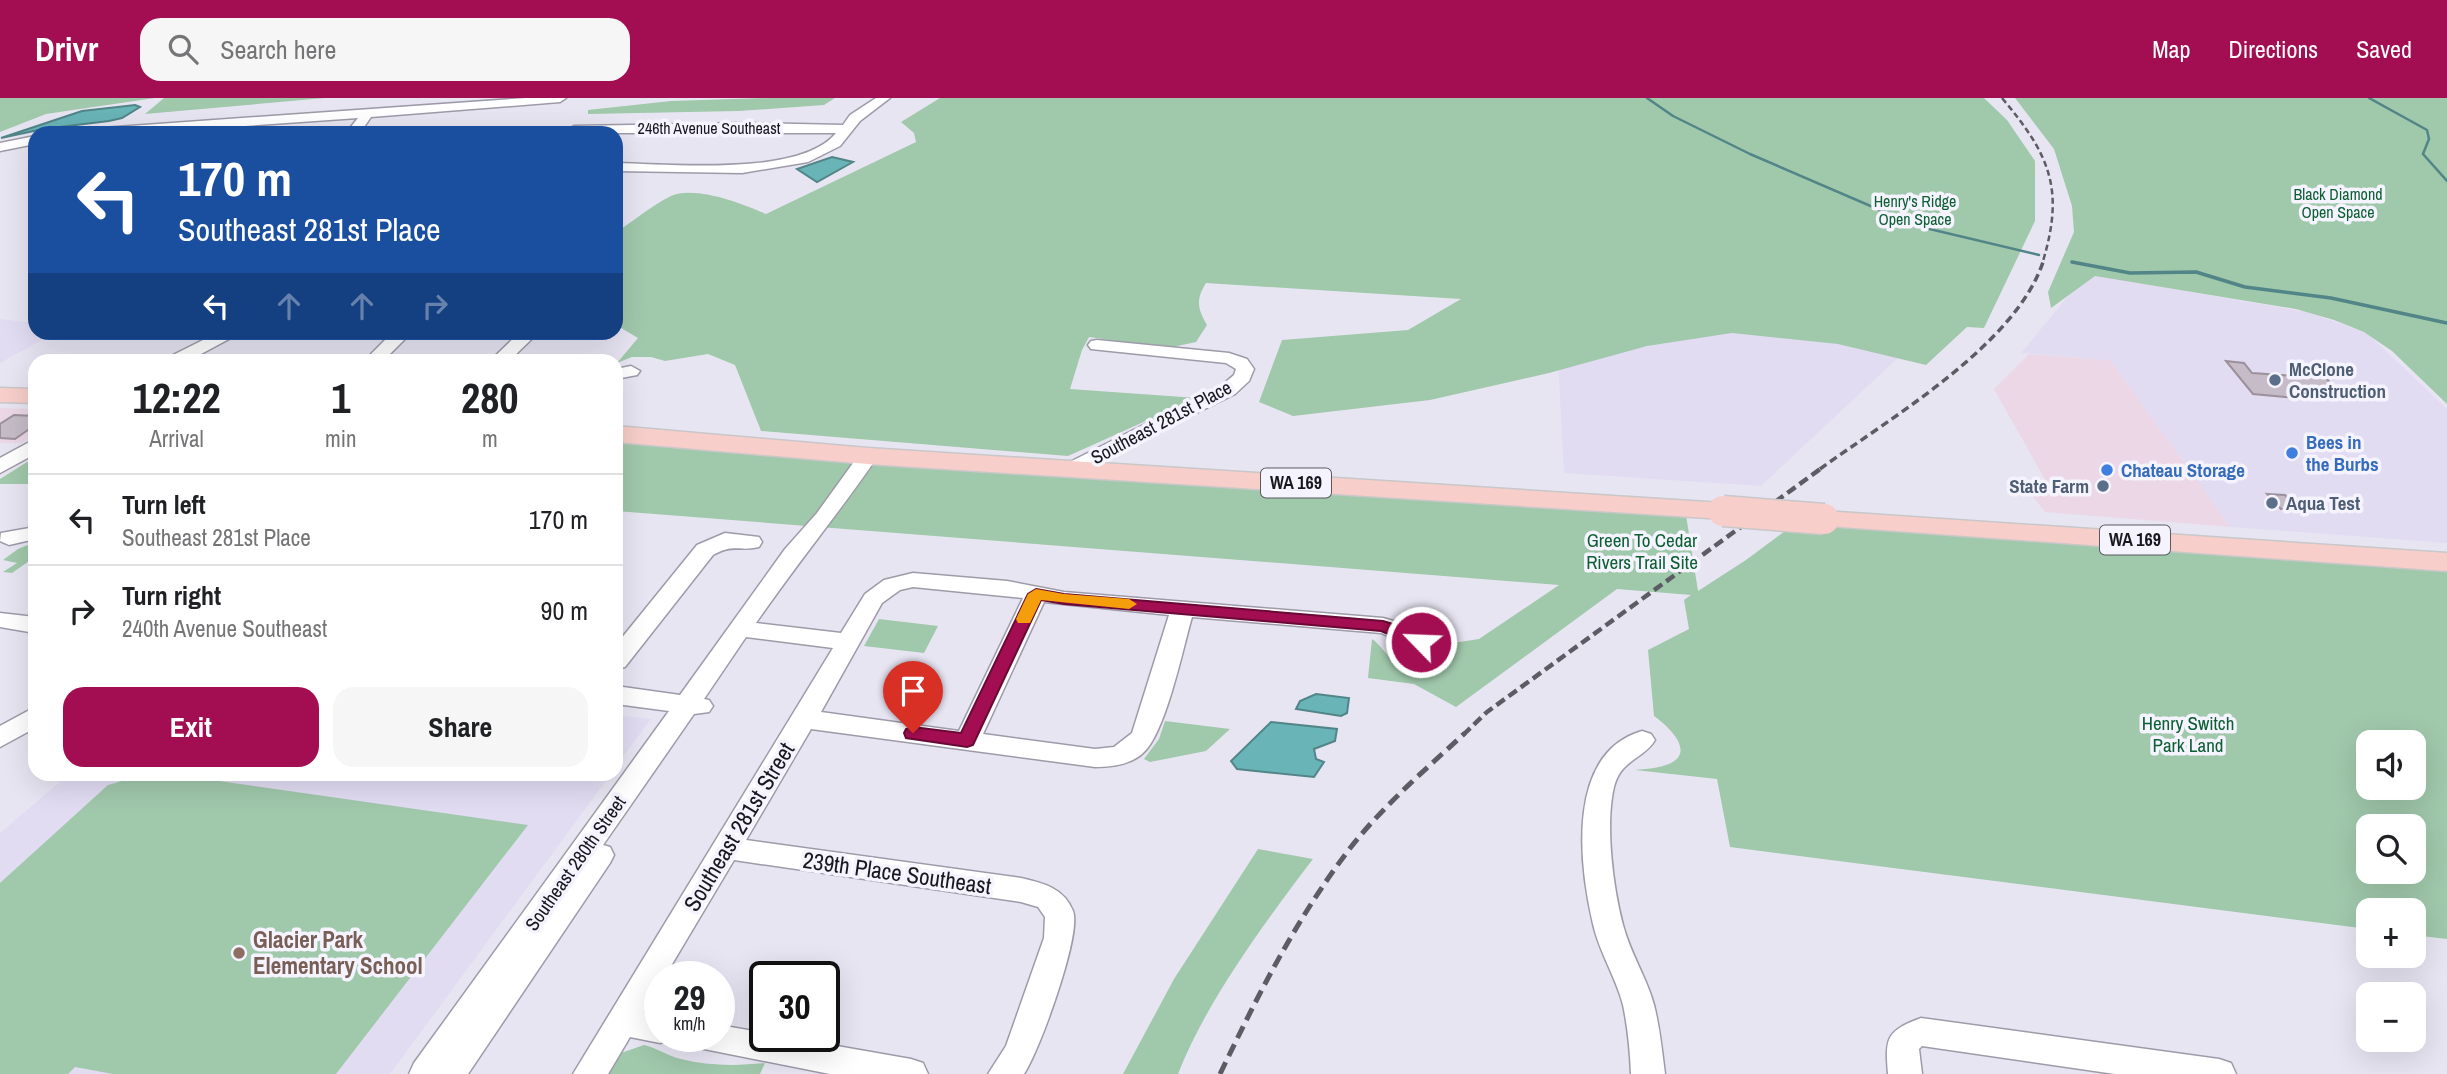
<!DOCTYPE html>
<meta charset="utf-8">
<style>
:root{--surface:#fff;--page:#f6f6f6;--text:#202124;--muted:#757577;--line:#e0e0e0;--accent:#a20e51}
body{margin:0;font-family:"Archivo Narrow",sans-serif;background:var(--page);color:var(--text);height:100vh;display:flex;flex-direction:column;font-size:26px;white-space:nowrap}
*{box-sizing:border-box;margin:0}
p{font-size:23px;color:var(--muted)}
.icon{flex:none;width:38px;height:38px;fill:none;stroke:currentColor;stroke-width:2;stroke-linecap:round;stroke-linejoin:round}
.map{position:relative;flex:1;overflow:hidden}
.side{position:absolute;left:28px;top:256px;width:595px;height:427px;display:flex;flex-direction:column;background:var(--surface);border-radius:21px;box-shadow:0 7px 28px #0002}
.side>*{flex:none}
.hud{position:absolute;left:28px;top:28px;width:595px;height:214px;border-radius:21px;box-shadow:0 7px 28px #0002;background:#1a4fa0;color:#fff;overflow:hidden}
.controls{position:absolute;left:2356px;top:632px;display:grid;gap:14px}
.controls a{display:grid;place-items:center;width:70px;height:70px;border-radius:14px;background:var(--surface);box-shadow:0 7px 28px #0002;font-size:35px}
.speed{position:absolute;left:644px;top:863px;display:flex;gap:14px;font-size:35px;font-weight:700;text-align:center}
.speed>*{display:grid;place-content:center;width:91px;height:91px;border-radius:50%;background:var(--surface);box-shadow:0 7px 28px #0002;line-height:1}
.speed small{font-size:18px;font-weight:400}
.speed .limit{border:4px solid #111;border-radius:10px;background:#fff;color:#111}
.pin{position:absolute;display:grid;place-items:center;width:60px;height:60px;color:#fff;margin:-72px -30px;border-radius:50% 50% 50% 0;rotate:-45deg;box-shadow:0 0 7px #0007}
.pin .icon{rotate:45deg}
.me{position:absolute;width:77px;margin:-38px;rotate:294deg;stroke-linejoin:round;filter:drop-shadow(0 0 5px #0008)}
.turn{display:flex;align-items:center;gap:24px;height:147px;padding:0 35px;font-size:32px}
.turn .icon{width:91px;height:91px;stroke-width:2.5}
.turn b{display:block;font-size:49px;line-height:60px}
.lanes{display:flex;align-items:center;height:66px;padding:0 35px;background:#0003;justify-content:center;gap:35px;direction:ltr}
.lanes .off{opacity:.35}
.eta{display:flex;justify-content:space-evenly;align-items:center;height:119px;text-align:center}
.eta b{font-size:42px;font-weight:700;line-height:49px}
.action{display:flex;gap:14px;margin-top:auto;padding:14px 35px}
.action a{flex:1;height:80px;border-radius:21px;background:var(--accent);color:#fff;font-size:28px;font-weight:700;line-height:80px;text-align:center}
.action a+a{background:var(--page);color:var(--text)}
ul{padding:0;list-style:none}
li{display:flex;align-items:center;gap:21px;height:91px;padding:0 35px;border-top:2px solid var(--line)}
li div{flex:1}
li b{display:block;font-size:26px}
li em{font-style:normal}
header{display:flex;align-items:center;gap:42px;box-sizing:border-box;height:98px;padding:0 35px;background:var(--accent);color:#fff}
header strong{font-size:33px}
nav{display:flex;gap:38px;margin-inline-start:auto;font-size:24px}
.search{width:490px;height:63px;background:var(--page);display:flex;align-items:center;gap:18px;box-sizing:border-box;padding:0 24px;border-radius:21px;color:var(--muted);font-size:26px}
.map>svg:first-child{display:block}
.commercial{fill:#ebd7e6}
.built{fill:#e1dcf2}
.green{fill:#a0c8ab;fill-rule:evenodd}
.water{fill:#69b4b7;stroke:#518588;stroke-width:2}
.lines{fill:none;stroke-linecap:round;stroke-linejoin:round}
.stream-far1{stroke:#518588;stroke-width:2.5}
.stream{stroke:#518588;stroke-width:3.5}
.building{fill:#c6bcc7;stroke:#9b909b;stroke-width:2}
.minor-casing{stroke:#9e9ba9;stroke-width:3}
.major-casing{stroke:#c8c7c9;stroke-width:3}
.minor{fill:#fff;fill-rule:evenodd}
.major{fill:#f7cec9;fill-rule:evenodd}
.rail-far3{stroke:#5d5b63;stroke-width:2.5;stroke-dasharray:6 3.5;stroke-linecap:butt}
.rail-far2{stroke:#5d5b63;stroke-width:3.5;stroke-dasharray:8 4.5;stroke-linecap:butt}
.rail-far1{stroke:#5d5b63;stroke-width:4.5;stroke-dasharray:10 5;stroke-linecap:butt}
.rail{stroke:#5d5b63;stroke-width:5;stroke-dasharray:13 7;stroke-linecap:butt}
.major-bridge-casing{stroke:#c8c7c9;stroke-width:33;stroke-linecap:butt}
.major-bridge{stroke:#f7cec9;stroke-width:30}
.route{fill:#a20e51;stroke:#690935;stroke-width:2}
.slow{fill:#f59e0b}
.service-dot{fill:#5c6f8a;stroke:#f5f3fe;stroke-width:2.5}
.shop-dot{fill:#3f7fe0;stroke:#f5f3fe;stroke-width:2.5}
.education-dot{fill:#8d6e63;stroke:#f5f3fe;stroke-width:2.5}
.labels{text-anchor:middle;stroke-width:7;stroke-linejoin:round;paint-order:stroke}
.far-street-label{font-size:16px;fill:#18171c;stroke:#f5f3fe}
.far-park-label{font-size:16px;fill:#0b5f32;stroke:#f5f3fe}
.shield{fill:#f5f3fe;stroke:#5a5960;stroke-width:2}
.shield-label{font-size:18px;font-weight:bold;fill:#18171c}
.service-label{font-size:19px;font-weight:bold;fill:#4e5e75;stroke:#f5f3fe;text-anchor:start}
.street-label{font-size:19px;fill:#18171c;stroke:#f5f3fe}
.shop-label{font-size:19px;font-weight:bold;fill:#366cbe;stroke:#f5f3fe;text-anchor:start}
.park-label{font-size:19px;fill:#0b5f32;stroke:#f5f3fe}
.near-street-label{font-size:23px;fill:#18171c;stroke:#f5f3fe}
.near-education-label{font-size:23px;font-weight:bold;fill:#785e54;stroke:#f5f3fe;text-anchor:start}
</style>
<header>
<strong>Drivr</strong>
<div class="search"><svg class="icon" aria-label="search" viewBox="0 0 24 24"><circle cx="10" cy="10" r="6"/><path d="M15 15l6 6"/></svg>Search here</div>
<nav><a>Map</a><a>Directions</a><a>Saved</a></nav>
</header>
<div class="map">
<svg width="2447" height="976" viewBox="0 0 2447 976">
<rect width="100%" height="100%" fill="#e8e5f3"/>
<!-- commercial -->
<path class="commercial" d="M2029,256l81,6 121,167 -186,-15 -12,-15 14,-14 -53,-94z
M0,310l35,1v26l-13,8h-22z"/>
<!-- built -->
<path class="built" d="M2086,176l221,38 60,21 80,76v134l-216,-16 -121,-167 -89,-7z
M1555,209l360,35 -154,144 -197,-13z
M0,221l35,4v9l20,1 -55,30z
M616,617l35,4 -35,47z
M69,676h542l-221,300h-390v-241z"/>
<!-- green -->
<path class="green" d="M0,0h155l-109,16 -46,18z
M164,0h161l-180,16z
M768,0h67l-11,7 -85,6 -151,3v-4l83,-9z
M940,0h1044l23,22 28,41v60l-51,107 -17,-1 -41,38 -88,-21 -106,-11 -85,13 -98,27 -119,27 -137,16 -34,-14 23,-62 126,-10 53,-31 -255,-16c-10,16 -9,25 1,42l-11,17 -28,6 -79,-11 -7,13 -12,39 127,9 -129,58 -307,-25 -26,-66 -27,-11 -43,7 -14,-4h-19l-15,6 21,-25 -22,-13v-93c18,-11 36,-27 55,-36 24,-11 73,8 95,18l150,-72 -2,-9 -13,-11z
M2015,0h432v306l-55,-53 -28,-19 -30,-12 -38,-11 -201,-33 -44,32 -3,-16 26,-60 -2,-26 -18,-57z
M616,340l1070,77 12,76 48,-31 50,-37 651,46v370l-34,-4v-25h-45v19l-638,-82 -13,-68 -82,-9c11,-1 24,-2 34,-6 28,-12 -2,-39 -15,-48l-6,-66 41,-21 -5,-29 7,-5 -74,-6 -161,118 -42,-23 -46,-6 4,-39c8,5 12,14 20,20 20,13 56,11 61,-16l26,-4 80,-54 -943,-74zM2368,644h45v46h-45zM2368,728h45v46h-45z
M35,359v27h-35v-5z
M35,444v15l-23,16 -9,-1 14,-9 -14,-3 15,-11z
M879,521l59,7 -14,27 -60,-7z
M1165,623l65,8 -24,22 -56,11 -6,-3 15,-20z
M146,676h24l358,51 -192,249h-223l-38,-7 -7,7h-68v-191l108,-98z
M1258,751l55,10c-48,63 -106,141 -135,215h-55l51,-95z
M644,947c13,3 24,11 37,14 27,7 56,7 84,4l-5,11h-151l12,-21z"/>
<!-- water -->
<path class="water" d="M135,7l5,2 -18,11 -13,3 -66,8 -42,9 81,-27z
M832,59l21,5 -36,20 -20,-13z
M1316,596l33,4 -2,15 -6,3 -45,-7 4,-8z
M1271,624l66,7 -2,12 -21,8 2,10 8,3 -10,15 -77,-8 -6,-8z"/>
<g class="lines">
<!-- stream-far1 -->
<path class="stream-far1" d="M1647,0l26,18 77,38 167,72 122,29
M2369,0l58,32 2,9 -6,15 24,27"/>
<!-- stream -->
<path class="stream" d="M2072,164l58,11 66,-1 49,15 86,11 116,25"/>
</g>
<!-- building -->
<path class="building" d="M2226,263l18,2 8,10 74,5 16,19 -40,-4 4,6 -53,-5z
M14,317l21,1v9l-20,14 -15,-1v-14z
M2267,396l18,1 14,14h-18z"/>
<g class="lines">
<defs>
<path id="minor" d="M526,0h40l-6,4 -189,15 -11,16h-14l12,-15 -213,15h-64l7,-4z
M876,0h14l-30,23 -20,25 -32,16 -66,11 -126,-2v-8c53,1 185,14 220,-30h-266l-3,-3 7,-4 171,-3 98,2 7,-10z
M35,38v8l-35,7v-8z
M219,234h23l-52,28h-22l3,-4z
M393,234h19l-22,22 5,6h-19l-5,-6z
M520,234h19l-29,28h-19z
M1097,242l132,13 18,6 7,10 -5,12 -14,13 -164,81 -7,-2 -3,-4 3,-4 157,-79 13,-11 2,-6 -10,-6 -135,-14 -3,-4 3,-4z
M631,268l9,5 -3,4 -21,4v-10z
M35,341v15l-35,19v-15z
M868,352l7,2 3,4c-39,57 -83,110 -122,167l85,10 24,-39 19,-14 29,-7 94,8 57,11 319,26c16,5 40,9 50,24l-4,5 -8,3 -8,-3 -32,-14 -189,-16c-9,31 -27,119 -50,137 -13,11 -31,13 -47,13l-284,-38 -65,111 275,38c22,5 43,10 52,33 9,23 -34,141 -49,163h-36l18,-28 38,-108 1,-21 -7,-10 -17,-5 -287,-42 -69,116h-5v10l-16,26 16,3v21h13l-2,3 -11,4 -30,-6 -22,37h-35l260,-426 -87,-11 -42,62 5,1 4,6 -4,6 -15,2 -91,131 7,2 4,8 -4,8 -142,211h-59l5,-11 255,-352 -53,-7v-18l64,9 105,-146 32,-36 44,-61zM913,489l110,11 -64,133 -138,-19 61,-109 18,-13zM1044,504l125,13 -37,118 -18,14 -19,2 -112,-15z
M35,429v12l-26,6 -9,-4 1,-8z
M725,435l34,4 3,5 -3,5c-21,5 -24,-4 -46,8l-88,112 -9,2v-24l81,-100z
M0,515l35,4v16l-35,-6z
M35,609v21l-35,19v-21z
M1642,633l9,3 4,6c-11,19 -34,19 -41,47 -9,38 -1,100 9,138 7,28 24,53 31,80 6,23 8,46 11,69h-34c-1,-23 -3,-46 -8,-69 -7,-28 -24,-53 -30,-81 -14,-60 -27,-171 49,-193z
M1921,920l298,41 12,4 5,11h-121l-193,-28 -3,3 3,25h-34c-3,-36 -2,-43 33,-56z
M719,927l46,8v3h15l131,23 12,4 5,11h-98l-141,-28 -5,-10h35z"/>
<path id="major" d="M0,290l35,1v14l-35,-1z
M616,328l252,22 855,55 10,2 4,6 -4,6 -10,2 -855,-55 -252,-22z
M1824,413l623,42v18l-633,-46 -4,-6 4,-6z"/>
</defs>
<!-- minor casing -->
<use href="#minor" class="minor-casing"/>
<!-- major casing -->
<use href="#major" class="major-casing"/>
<!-- minor -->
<use href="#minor" class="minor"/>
<!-- major -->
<use href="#major" class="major"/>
<!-- rail-far3 -->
<path class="rail-far3" d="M2002,0c47,56 63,90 41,163"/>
<!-- rail-far2 -->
<path class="rail-far2" d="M1820,371c70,-51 198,-125 224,-210"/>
<!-- rail-far1 -->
<path class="rail-far1" d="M1463,637l24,-23 336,-245"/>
<!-- rail -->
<path class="rail" d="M1220,976c38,-79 77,-157 131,-227 33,-42 75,-78 114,-114"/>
<defs>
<path id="major-bridge" d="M1723,413l101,8"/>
</defs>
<!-- major-bridge casing -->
<use href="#major-bridge" class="major-bridge-casing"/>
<!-- major-bridge -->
<use href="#major-bridge" class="major-bridge"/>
</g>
<!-- route -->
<path class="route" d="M1036,491l28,5 319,27 30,9 16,12 -8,6 -40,-17 -317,-27 -23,-4 -68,145 -6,2 -61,-9 -2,-5 2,-4 7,-2 48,6 67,-139z"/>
<!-- slow -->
<path class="slow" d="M1036,491l28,5 65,5 8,5 -8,5 -88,-9 -11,23h-12l-2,-4 12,-25z"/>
<!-- markers -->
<g class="service-dot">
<circle cx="2275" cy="282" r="7"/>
<circle cx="2103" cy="388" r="7"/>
<circle cx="2272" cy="405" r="7"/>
</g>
<g class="shop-dot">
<circle cx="2292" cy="355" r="7"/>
<circle cx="2107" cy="372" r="7"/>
</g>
<circle class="education-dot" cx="239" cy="855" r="7"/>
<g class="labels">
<!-- far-street labels -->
<g class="far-street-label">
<text x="709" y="36">246th Avenue Southeast</text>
</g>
<!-- far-park labels -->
<g class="far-park-label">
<text x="2338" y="102">Black Diamond<tspan x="2338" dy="18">Open Space</tspan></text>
<text x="1915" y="109">Henry's Ridge<tspan x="1915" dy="18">Open Space</tspan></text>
</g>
<!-- shield labels -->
<g class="shield">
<rect x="1261" y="370.5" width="70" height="29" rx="5"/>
<rect x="2100" y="427.5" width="70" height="29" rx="5"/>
</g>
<g class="shield-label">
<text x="1296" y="391">WA 169</text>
<text x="2135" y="448">WA 169</text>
</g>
<!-- service labels -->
<g class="service-label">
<text x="2289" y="278">McClone<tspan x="2289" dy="22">Construction</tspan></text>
<text x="2089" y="395" text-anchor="end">State Farm</text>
<text x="2286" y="412">Aqua Test</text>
</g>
<!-- street labels -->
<g class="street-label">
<text transform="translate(1161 324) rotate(-28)" y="7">Southeast 281st Place</text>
<text transform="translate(575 765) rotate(-55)" y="7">Southeast 280th Street</text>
</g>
<!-- shop labels -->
<g class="shop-label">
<text x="2306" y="351">Bees in<tspan x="2306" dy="22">the Burbs</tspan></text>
<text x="2121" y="379">Chateau Storage</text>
</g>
<!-- park labels -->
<g class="park-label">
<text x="1642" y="449">Green To Cedar<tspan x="1642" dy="22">Rivers Trail Site</tspan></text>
<text x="2188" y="632">Henry Switch<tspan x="2188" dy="22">Park Land</tspan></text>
</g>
<!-- near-street labels -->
<g class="near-street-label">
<text transform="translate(739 729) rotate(-59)" y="8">Southeast 281st Street</text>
<text transform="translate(897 775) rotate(8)" y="8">239th Place Southeast</text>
</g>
<!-- near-education labels -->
<g class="near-education-label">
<text x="253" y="850">Glacier Park<tspan x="253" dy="26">Elementary School</tspan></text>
</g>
</g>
</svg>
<div class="controls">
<a><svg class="icon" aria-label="sound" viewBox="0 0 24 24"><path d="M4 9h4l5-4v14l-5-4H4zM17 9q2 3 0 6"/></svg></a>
<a><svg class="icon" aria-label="search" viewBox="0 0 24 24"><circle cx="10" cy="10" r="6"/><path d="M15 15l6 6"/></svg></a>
<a>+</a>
<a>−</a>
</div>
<div class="speed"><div>29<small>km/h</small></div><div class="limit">30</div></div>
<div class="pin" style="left:913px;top:635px;background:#d93025"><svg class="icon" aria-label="arrive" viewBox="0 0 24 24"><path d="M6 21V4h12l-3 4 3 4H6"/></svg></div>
<svg class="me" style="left:1421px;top:544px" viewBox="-20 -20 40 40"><circle r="17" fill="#a20e51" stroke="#fff" stroke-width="3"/><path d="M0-11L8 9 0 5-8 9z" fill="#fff"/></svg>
<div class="hud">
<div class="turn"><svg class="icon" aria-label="left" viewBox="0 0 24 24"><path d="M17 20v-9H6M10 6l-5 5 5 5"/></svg><div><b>170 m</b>Southeast 281st Place</div></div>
<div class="lanes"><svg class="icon" aria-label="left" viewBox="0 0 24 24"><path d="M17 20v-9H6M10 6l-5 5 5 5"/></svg><svg class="icon off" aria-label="ahead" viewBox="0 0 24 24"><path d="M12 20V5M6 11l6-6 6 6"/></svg><svg class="icon off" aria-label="ahead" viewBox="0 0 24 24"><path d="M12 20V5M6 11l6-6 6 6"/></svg><svg class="icon off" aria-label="right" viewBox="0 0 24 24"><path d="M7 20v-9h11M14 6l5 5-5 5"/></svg></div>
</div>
<section class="side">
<div class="eta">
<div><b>12:22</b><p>Arrival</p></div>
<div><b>1</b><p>min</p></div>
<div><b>280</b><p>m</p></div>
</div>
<ul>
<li><svg class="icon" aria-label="left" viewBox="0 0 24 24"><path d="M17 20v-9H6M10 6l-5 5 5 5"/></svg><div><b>Turn left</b><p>Southeast 281st Place</p></div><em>170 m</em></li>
<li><svg class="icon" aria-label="right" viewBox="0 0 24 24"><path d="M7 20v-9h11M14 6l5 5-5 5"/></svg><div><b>Turn right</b><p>240th Avenue Southeast</p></div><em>90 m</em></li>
</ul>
<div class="action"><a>Exit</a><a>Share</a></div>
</section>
</div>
